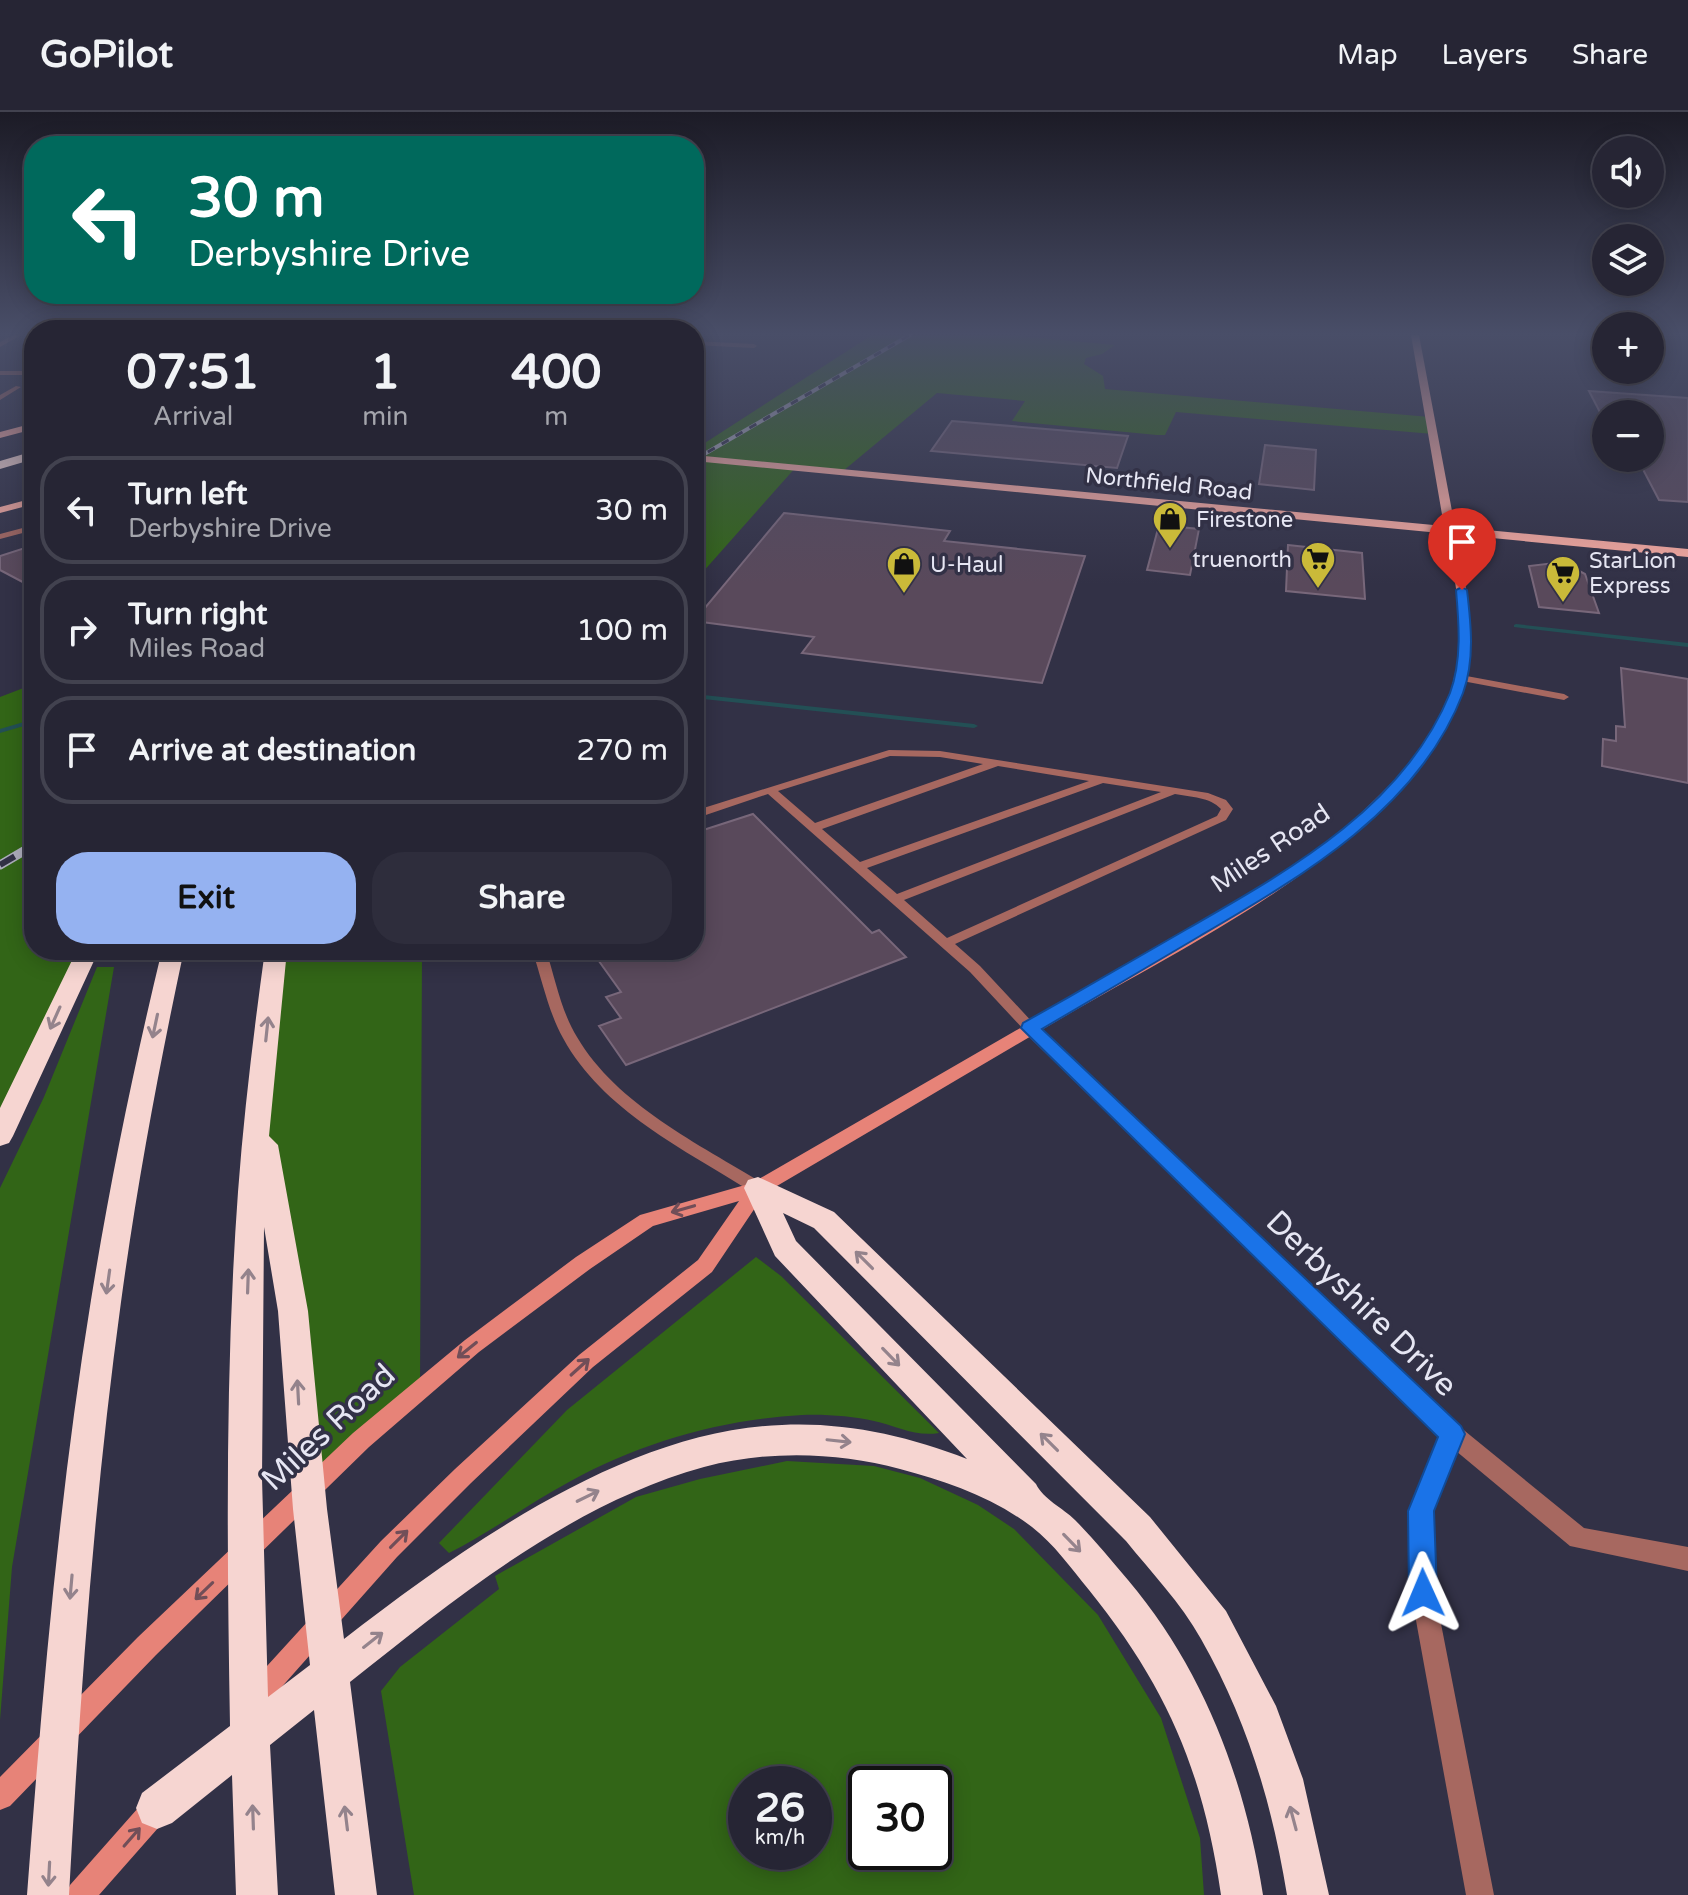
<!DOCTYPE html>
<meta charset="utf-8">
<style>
:root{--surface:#262534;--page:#2e2d3c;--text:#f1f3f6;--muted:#a4a5ac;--line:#42424f;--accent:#95b2f1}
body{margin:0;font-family:"Varela Round",sans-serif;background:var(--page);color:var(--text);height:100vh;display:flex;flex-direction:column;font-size:30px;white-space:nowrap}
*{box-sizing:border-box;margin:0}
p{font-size:26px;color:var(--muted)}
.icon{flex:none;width:44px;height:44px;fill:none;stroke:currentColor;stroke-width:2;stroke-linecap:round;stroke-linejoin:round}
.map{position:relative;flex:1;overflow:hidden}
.details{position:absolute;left:24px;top:208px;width:680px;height:640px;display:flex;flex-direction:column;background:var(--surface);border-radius:32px;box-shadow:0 4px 20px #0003,0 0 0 2px var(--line)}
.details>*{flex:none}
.guide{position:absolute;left:24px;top:24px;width:680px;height:168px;border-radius:32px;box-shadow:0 4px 20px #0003,0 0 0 2px var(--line);background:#00695c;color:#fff;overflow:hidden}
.buttons{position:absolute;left:1592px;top:24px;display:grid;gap:16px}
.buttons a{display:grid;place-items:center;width:72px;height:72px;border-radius:50%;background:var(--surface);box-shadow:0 4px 20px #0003,0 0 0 2px var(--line);font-size:40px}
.speed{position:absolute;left:728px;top:1654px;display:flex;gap:16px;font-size:40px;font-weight:700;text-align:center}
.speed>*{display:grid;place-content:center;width:104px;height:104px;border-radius:50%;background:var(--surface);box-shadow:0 4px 20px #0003,0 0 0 2px var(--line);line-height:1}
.speed small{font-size:20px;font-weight:400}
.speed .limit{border:4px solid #111;border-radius:12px;background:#fff;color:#111}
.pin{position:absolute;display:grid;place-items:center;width:68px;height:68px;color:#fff;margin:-82px -34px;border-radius:50% 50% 50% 0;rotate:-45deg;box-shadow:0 0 8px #0007}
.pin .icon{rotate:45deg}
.me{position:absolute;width:88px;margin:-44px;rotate:359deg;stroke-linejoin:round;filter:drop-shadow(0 0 6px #0008)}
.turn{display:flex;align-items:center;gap:28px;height:168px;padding:0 32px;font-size:36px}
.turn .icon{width:104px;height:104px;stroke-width:2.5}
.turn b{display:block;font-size:56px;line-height:68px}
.eta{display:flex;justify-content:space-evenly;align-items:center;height:136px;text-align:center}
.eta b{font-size:48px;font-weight:700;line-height:56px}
.cta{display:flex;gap:16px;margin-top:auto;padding:16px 32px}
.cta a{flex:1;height:92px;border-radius:32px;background:var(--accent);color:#111;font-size:32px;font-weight:700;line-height:92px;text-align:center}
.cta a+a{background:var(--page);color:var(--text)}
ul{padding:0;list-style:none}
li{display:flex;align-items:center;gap:24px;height:108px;margin:0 16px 12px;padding:0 16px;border:4px solid var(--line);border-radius:32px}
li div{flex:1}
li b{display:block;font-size:30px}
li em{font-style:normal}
header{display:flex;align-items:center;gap:48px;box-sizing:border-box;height:112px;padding:0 40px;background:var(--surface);border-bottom:2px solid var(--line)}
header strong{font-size:38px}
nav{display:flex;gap:44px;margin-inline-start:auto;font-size:28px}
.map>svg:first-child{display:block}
.green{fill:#326517;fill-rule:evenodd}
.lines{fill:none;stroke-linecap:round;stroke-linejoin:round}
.stream{fill:#234f55;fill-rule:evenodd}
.building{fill:#59495b;stroke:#78677a;stroke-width:2}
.service{fill:#a76860;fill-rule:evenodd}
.minor{fill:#a76860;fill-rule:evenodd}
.tertiary{fill:#a76860;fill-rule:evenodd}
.secondary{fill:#e78378;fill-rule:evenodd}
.primary{fill:#f9aba1;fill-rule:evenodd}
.motorway{fill:#f6d5d1;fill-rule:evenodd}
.rail-far1-casing{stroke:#adadbc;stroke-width:4}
.rail-casing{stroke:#adadbc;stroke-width:9}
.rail-far1{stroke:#323146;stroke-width:3;stroke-dasharray:8;stroke-linecap:butt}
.rail{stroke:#323146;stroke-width:6;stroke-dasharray:17;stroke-linecap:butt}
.oneway{stroke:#94838c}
.oneway2{stroke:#714e58}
.route{fill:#1a73e8;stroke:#114b97;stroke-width:2}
.labels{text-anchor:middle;stroke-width:7;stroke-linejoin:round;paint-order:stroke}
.far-street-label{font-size:22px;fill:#e6e6f3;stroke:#323146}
.far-poi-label{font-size:22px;fill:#e6e6f3;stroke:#323146;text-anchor:start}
.street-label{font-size:26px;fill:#e6e6f3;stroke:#323146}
.near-street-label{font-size:32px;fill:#e6e6f3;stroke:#323146}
</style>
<header>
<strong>GoPilot</strong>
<nav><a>Map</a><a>Layers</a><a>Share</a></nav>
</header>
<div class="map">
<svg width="1688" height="1783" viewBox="0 0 1688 1783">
<rect width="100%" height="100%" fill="#323146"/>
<!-- green -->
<path class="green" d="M872,223h137l106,10 -13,9 -16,4 -2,6 19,12 2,13 325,28 3,17 -257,-22 -11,23h-8l-145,-14 13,-20 -88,-8 -94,78 -47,-4 -102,115v-132z
M34,572v266h54l-88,186v-439z
M276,838h146l-2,438 -110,101 -52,-382z
M97,855h17l-102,600 -12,153v-532l44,-91z
M756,1145l25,19 158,157c-24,4 -42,-7 -65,-12 -21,-5 -50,-7 -72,-6 -82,5 -160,27 -233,67 -41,22 -78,50 -120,71l-10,-10 128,-133z
M787,1349l87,5 46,12 58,27 36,24 84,86 63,103 39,120 4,57h-790l-33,-204 19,-24 99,-78 -4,-13 141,-79 64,-18zM814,1672v68h-68v-68zM934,1672v68h-68v-68z"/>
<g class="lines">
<!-- stream -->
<path class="stream" d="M1516,512l172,19v4l-174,-20v-2z
M694,582l280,30 4,2 -4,2 -280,-30z
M34,607v4l-34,10v-4z"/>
</g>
<!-- building -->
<path class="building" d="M1589,279l99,7v104l-29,-2 -22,-42h13v-44h-44l-1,8z
M952,309l176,15 -11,32 -186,-17z
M1265,333l51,5 -2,40 -55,-6z
M784,401l166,18 -6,10 141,15 -43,127 -240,-30 12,-16 -120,-16z
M1159,413l40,4 -9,46 -43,-5z
M34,433v43l-34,-18v-14z
M1288,433l74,8 3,46 -79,-8z
M1563,450l22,12 14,39 -60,-6 -10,-41z
M1621,556l67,11v104l-86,-17 1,-27 13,2v-15l9,1z
M753,702l119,119 7,-3 27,27 -280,108 -27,-39 22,-8 -15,-21 15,-5 -30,-42h103v-117z"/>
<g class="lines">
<!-- service -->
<path class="service" d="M694,229l60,3 3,2 -3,2 -60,-3z
M16,274l5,1 -21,13v-5z
M34,413v5l-34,9v-5z
M1461,563l103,19 5,3 -5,3 -107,-20 -1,-2z
M889,638l51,1 268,42 18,7 7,9 -7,11 -271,124 25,22 55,59 2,3 -2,3h-10l-55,-59 -202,-178 -74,25v-8zM890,644l50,1 43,7 -168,59 -37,-32zM998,654l91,15 -229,81 -38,-33zM1103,671l58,9 -264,102 -30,-26zM1175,682c16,3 35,3 46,15l-4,7 -270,122 -43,-38z
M532,838h14c9,28 15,61 31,87 40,68 122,107 187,147l2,4 -2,4 -6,2 -6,-2c-67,-42 -150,-82 -189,-154 -15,-27 -21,-59 -31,-88z"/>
<!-- minor -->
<path class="minor" d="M0,259h34v4h-34z
M1030,911l6,1 424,403 124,101 104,19v24l-118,-25 -114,-95 -23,60 2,82 59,302h-28l-55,-302 -2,-82 31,-74 -416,-405 -2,-4 2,-4z"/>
<!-- tertiary -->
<path class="tertiary" d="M13,223h8l-21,12v-5z"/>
<!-- secondary -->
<path class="secondary" d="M1447,416l8,2c9,53 26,108 7,161 -52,147 -266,249 -395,324 -101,59 -201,119 -302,178l-53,79 -119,95 -122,116 -74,74 -134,151 -9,4 -9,-4 -4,-9 4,-9 136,-149 74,-72 124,-114 119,-95 41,-59 -86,25 -63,43 -111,83 -110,95 -213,208 -146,151 -10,4v-33l138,-140 215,-204 112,-93 111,-83 64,-42 112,-32 509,-294 87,-63 59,-58 26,-38 18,-40 8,-34 2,-34z
M156,1683l10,4 4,10 -4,10 -67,76h-33l4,-10 76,-86z"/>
<!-- primary -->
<path class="primary" d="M1411,223h8l36,192 233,22v8l-994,-96v-6l750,71z
M34,311v6l-34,9v-6z
M34,386v6l-34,9v-6z"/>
<!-- motorway -->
<path class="motorway" d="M34,339v8l-34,10v-8z
M77,838h22l-86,186 -4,7 -9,3v-38z
M162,838h22c-25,117 -47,234 -63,352 -27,197 -41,395 -52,593h-42c15,-199 32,-398 64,-595 19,-118 43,-234 71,-350z
M265,838h22l-18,186 9,9 30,166 19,198 17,130c119,-92 282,-209 438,-214 63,-3 126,11 185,34l-192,-203 -31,-68 4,-8 10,-3 76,35 316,305 76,94 50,95 27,73 26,116h-42c-15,-92 -40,-175 -86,-256 -20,-36 -50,-67 -75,-98l-312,-313 -31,-15 13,28 240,243c7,15 27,24 39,36 19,19 36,40 53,60 76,90 117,200 135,315h-42c-18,-124 -54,-208 -132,-305 -18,-22 -35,-46 -57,-63 -38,-29 -86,-46 -132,-58 -63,-17 -132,-19 -196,-2 -134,37 -248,131 -354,215l27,213h-42l-21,-185 -44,35 8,150h-42l-4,-120 -60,48 -15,6 -15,-6 -6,-15 6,-15 88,-67c-3,-178 -5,-357 8,-534 6,-81 16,-162 27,-242zM264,1115l14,84 15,198 17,156 -42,32 -6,-219z"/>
<defs>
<path id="rail-far1" d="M694,348l216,-125"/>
<path id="rail" d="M0,753l34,-20"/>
</defs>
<!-- rail-far1 casing -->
<use href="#rail-far1" class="rail-far1-casing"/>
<!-- rail casing -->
<use href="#rail" class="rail-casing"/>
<!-- rail-far1 -->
<use href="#rail-far1" class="rail-far1"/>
<!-- rail -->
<use href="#rail" class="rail"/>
</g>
<!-- one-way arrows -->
<defs><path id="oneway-shaft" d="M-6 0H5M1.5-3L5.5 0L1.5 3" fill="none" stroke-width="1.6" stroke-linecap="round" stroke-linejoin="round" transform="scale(2)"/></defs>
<g class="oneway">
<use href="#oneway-shaft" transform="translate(55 906) rotate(114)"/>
<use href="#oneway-shaft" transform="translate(155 914) rotate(102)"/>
<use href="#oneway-shaft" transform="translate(267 917) rotate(-84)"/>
<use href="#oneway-shaft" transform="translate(864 1148) rotate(-135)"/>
<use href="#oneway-shaft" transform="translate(248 1169) rotate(-88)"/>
<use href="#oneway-shaft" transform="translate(108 1170) rotate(98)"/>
<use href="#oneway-shaft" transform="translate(891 1245) rotate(46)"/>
<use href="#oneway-shaft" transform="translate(298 1280) rotate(-93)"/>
<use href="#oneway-shaft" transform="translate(839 1329) rotate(6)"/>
<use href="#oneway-shaft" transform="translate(1049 1330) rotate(-135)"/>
<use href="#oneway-shaft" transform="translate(588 1384) rotate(-26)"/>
<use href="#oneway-shaft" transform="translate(1072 1431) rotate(46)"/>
<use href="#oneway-shaft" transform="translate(71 1475) rotate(95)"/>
<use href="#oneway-shaft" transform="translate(373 1528) rotate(-38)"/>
<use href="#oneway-shaft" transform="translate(253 1705) rotate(-92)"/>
<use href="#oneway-shaft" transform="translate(346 1706) rotate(-97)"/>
<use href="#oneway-shaft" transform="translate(1293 1706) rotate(-105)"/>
<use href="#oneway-shaft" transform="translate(49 1762) rotate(93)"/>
</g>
<g class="oneway2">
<use href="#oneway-shaft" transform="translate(683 1097) rotate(164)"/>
<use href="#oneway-shaft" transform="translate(467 1238) rotate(141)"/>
<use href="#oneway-shaft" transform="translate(580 1255) rotate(-42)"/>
<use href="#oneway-shaft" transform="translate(399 1427) rotate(-45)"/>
<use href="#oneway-shaft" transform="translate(204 1479) rotate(136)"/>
<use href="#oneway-shaft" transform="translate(132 1725) rotate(-49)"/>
</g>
<!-- sky -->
<linearGradient id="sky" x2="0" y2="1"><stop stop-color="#1c1b26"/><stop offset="0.47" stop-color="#494e68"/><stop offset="1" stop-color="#494e68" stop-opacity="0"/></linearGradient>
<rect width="1688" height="472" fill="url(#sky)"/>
<!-- route -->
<path class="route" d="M1462,475l5,3c4,34 8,70 -4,103 -44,116 -162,184 -263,243 -53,31 -105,62 -158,93l419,397 4,8 -31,77 3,82 -4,10 -10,4 -10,-4 -4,-10 -1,-82 30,-74 -417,-409 2,-5c55,-31 110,-63 164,-94 101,-58 217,-122 263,-236 12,-33 9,-69 6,-103z"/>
<!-- icons -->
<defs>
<symbol id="shop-pin" viewBox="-11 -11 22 30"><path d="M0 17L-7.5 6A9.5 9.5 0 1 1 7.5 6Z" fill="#caba39" stroke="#323146"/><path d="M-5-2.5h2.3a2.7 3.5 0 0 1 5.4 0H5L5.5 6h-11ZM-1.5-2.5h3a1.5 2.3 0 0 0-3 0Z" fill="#111"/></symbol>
<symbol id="supermarket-pin" viewBox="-11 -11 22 30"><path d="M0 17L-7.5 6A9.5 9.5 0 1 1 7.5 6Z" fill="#caba39" stroke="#323146"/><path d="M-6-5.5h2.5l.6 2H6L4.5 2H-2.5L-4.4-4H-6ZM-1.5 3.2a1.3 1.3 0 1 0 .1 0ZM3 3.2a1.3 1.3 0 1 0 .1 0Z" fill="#111"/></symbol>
</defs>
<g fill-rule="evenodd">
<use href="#shop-pin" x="1150" y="387" width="40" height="54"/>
<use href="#supermarket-pin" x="1298" y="427" width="40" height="54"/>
<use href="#shop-pin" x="884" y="432" width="40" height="54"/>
<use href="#supermarket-pin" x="1543" y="441" width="40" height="54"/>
</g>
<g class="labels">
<!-- far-street labels -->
<g class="far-street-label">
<text transform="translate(1169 371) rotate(6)" y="8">Northfield Road</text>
</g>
<!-- far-poi labels -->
<g class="far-poi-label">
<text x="1196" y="415">Firestone</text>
<text x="1292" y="455" text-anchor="end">truenorth</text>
<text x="1589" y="456">StarLion<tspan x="1589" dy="25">Express</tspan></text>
<text x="930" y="460">U-Haul</text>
</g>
<!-- street labels -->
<g class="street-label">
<text transform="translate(1270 736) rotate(-34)" y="9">Miles Road</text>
</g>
<!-- near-street labels -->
<g class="near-street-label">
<text transform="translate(1362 1191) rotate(44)" y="11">Derbyshire Drive</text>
<text transform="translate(328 1315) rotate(-43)" y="11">Miles Road</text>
</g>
</g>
</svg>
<div class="buttons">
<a><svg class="icon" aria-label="sound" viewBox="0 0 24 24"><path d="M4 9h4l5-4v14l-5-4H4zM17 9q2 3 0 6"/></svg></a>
<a><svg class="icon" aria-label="layers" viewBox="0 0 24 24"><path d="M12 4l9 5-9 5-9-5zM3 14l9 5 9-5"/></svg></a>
<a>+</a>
<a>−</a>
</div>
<div class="speed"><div>26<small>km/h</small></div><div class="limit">30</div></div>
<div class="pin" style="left:1462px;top:478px;background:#d93025"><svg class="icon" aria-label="arrive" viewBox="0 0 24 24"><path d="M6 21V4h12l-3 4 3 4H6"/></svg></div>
<svg class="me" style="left:1423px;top:1481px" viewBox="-20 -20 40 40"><path d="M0-17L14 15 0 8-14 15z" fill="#1a73e8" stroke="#fff" stroke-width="4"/></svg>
<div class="guide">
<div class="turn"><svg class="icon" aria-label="left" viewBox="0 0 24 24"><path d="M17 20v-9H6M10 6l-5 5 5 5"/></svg><div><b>30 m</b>Derbyshire Drive</div></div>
</div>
<section class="details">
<div class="eta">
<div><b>07:51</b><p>Arrival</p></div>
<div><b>1</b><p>min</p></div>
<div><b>400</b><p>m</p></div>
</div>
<ul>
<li><svg class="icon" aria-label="left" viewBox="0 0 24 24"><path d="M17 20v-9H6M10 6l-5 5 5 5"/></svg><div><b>Turn left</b><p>Derbyshire Drive</p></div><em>30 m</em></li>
<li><svg class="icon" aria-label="right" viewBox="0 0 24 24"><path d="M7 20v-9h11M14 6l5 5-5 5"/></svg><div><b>Turn right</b><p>Miles Road</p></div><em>100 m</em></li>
<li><svg class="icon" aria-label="arrive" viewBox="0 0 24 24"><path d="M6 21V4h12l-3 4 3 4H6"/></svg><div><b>Arrive at destination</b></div><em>270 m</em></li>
</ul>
<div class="cta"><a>Exit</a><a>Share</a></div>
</section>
</div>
